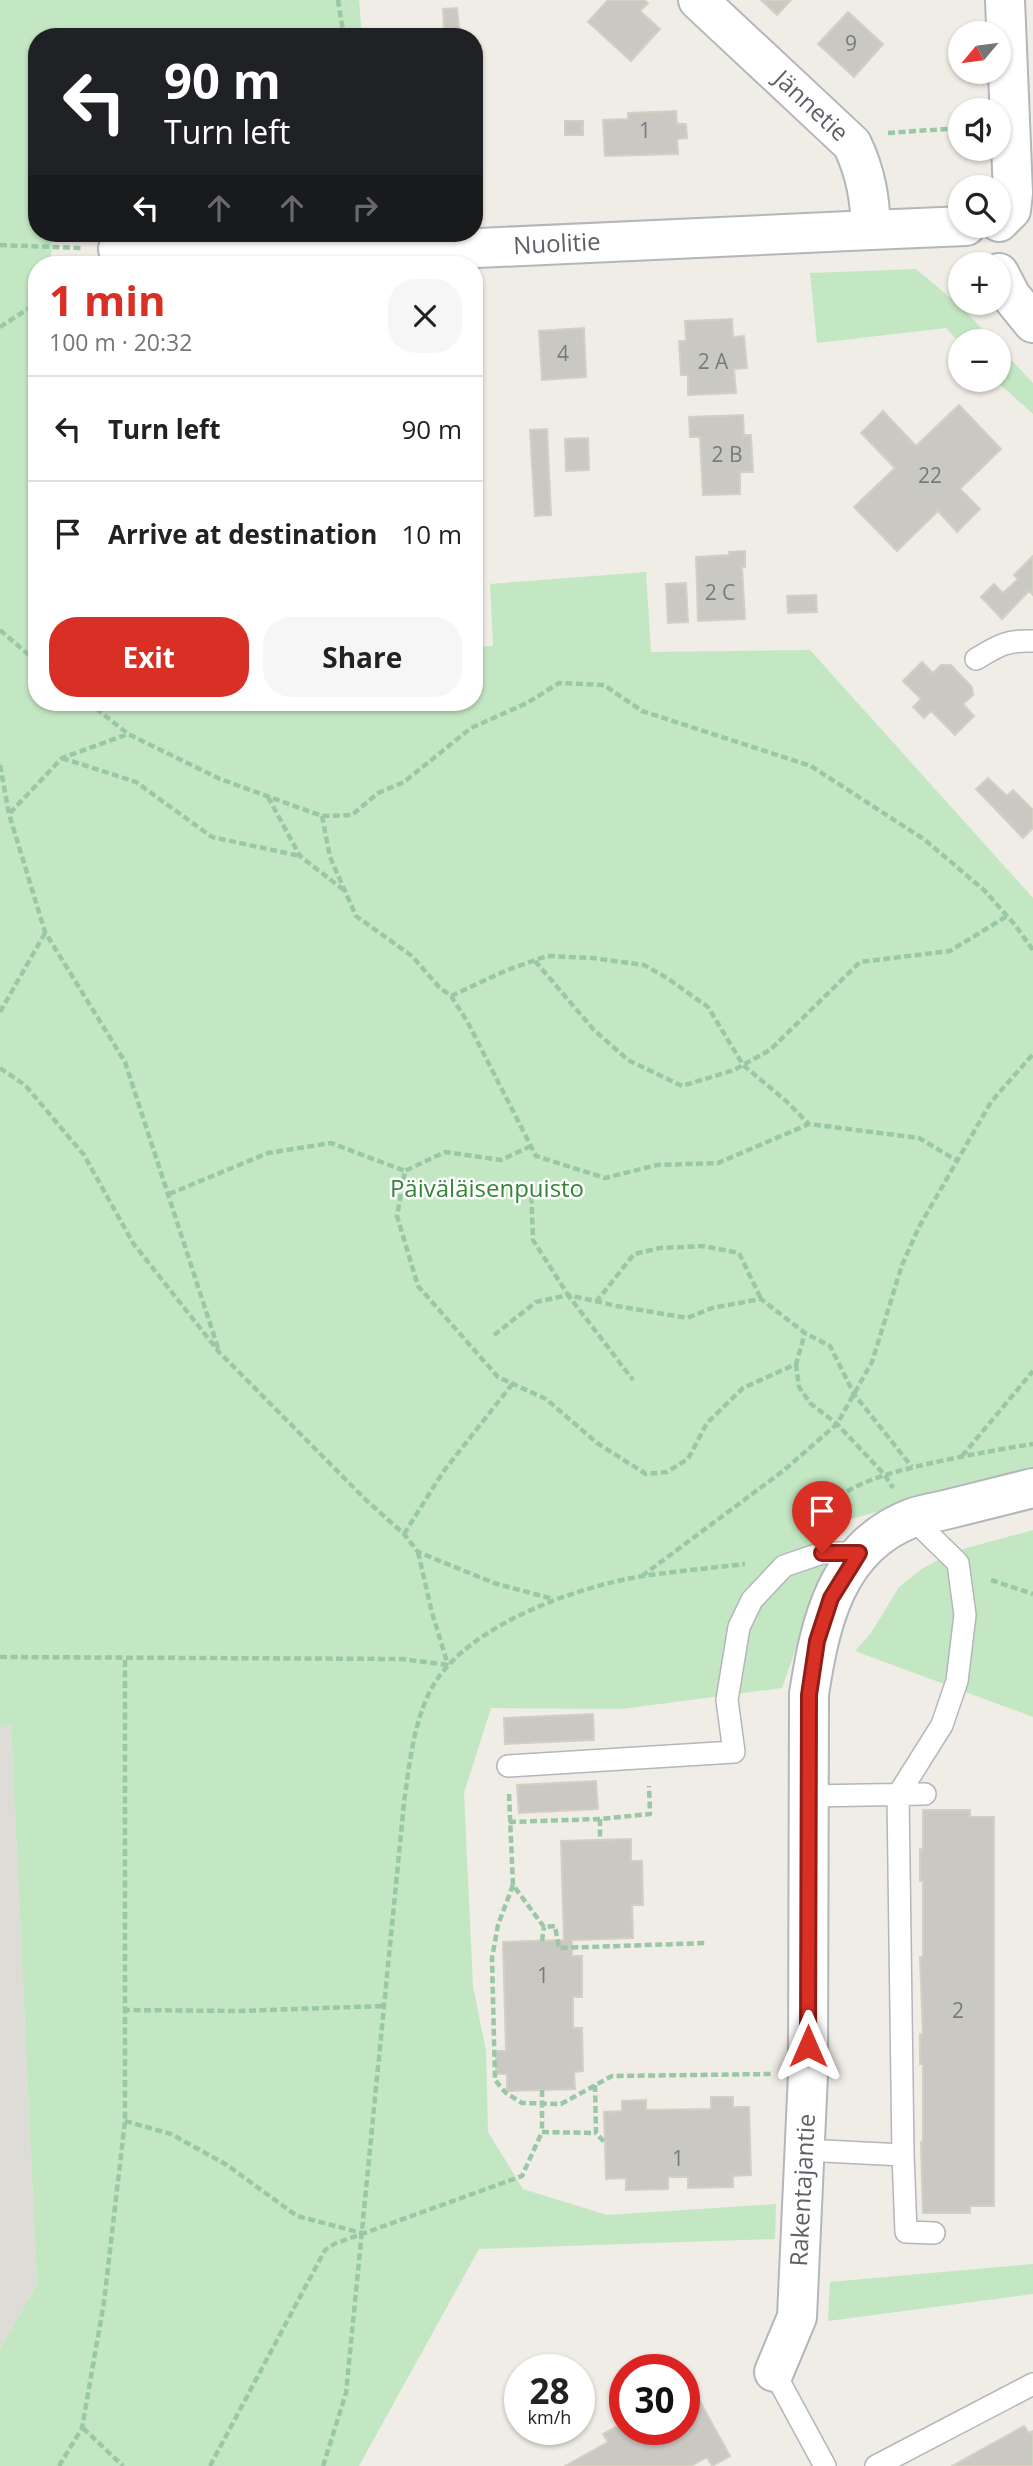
<!DOCTYPE html>
<meta charset="utf-8">
<style>
:root{--surface:#fff;--page:#f6f6f6;--text:#222;--muted:#767676;--line:#e0e0e0;--accent:#d93025}
body{margin:0;font-family:"Open Sans",sans-serif;background:var(--page);color:var(--text);height:100vh;display:flex;flex-direction:column;font-size:26px;white-space:nowrap}
*{box-sizing:border-box;margin:0}
p{font-size:23px;color:var(--muted)}
.icon{flex:none;width:38px;height:38px;fill:none;stroke:currentColor;stroke-width:2;stroke-linecap:round;stroke-linejoin:round}
.map{position:relative;flex:1;overflow:hidden}
.details{position:absolute;left:28px;top:256px;width:455px;height:455px;display:flex;flex-direction:column;background:var(--surface);border-radius:28px;box-shadow:0 2px 5px #0004}
.details>*{flex:none}
.guide{position:absolute;left:28px;top:28px;width:455px;height:214px;border-radius:28px;box-shadow:0 2px 5px #0004;background:#202124;color:#fff;overflow:hidden}
.needle{width:46px;rotate:241deg}
.fabs{position:absolute;left:948px;top:21px;display:grid;gap:14px}
.fabs a{display:grid;place-items:center;width:63px;height:63px;border-radius:50%;background:var(--surface);box-shadow:0 2px 5px #0004;font-size:35px}
.speed{position:absolute;left:504px;top:2354px;display:flex;gap:14px;font-size:35px;font-weight:700;text-align:center}
.speed>*{display:grid;place-content:center;width:91px;height:91px;border-radius:50%;background:var(--surface);box-shadow:0 2px 5px #0004;line-height:1}
.speed small{font-size:18px;font-weight:400}
.speed .limit{border:10px solid #d22;background:#fff;color:#111}
.pin{position:absolute;display:grid;place-items:center;width:60px;height:60px;color:#fff;margin:-72px -30px;border-radius:50% 50% 50% 0;rotate:-45deg;box-shadow:0 0 7px #0007}
.pin .icon{rotate:45deg}
.me{position:absolute;width:77px;margin:-38px;rotate:0deg;stroke-linejoin:round;filter:drop-shadow(0 0 5px #0008)}
.turn{display:flex;align-items:center;gap:24px;height:147px;padding:0 21px;font-size:32px}
.turn .icon{width:91px;height:91px;stroke-width:2.5}
.turn b{display:block;font-size:49px;line-height:60px}
.lanes{display:flex;align-items:center;height:66px;padding:0 21px;background:#0003;justify-content:center;gap:35px;direction:ltr}
.lanes .off{opacity:.35}
.round{display:grid;place-items:center;flex:none;width:74px;height:74px;border-radius:28px;background:var(--page)}
.headline{display:flex;align-items:center;justify-content:space-between;height:119px;padding:0 21px}
h1{font-size:42px;font-weight:700;line-height:52px;color:var(--accent)}
.cta{display:flex;gap:14px;margin-top:auto;padding:14px 21px}
.cta a{flex:1;height:80px;border-radius:28px;background:var(--accent);color:#fff;font-size:28px;font-weight:700;line-height:80px;text-align:center}
.cta a+a{background:var(--page);color:var(--text)}
ul{padding:0;list-style:none}
li{display:flex;align-items:center;gap:21px;height:105px;padding:0 21px;border-top:2px solid var(--line)}
li div{flex:1}
li b{display:block;font-size:26px}
li em{font-style:normal}
.map>svg:first-child{display:block}
.industrial{fill:#dedcd7}
.green{fill:#c3e7c2}
.building{fill:#cac8c2;stroke:#d4cfc3;stroke-width:2}
.lines{fill:none;stroke-linecap:round;stroke-linejoin:round}
.service-casing{stroke:#b3b6ba;stroke-width:24}
.minor-casing{stroke:#b3b6ba;stroke-width:42}
.path{stroke:#9ac8a6;stroke-width:4.5;stroke-dasharray:7 3.5;stroke-linecap:butt}
.service{stroke:#fff;stroke-width:21}
.minor{stroke:#fff;stroke-width:38}
.route-casing{stroke:#8d1f18;stroke-width:18}
.route{stroke:#d93025;stroke-width:12}
.labels{text-anchor:middle;stroke-width:5;stroke-linejoin:round;paint-order:stroke}
.number-label{font-size:21px;fill:#787b7d}
.street-label{font-size:24px;fill:#5d6166;stroke:#fff}
.park-label{font-size:24px;fill:#348636;stroke:#fff}
</style>
<div class="map">
<svg width="1033" height="2466" viewBox="0 0 1033 2466">
<rect width="100%" height="100%" fill="#efede5"/>
<!-- industrial -->
<path class="industrial" d="M0,1725h11l26,559 -37,65z"/>
<!-- green -->
<path class="green" d="M0,0h359l3,37h-325v196h15l-1,31h-14v438h437v-55l19,-1 -3,-62 156,-12 5,80 159,-2 223,248v572l-193,52 -58,166 -160,21 -131,-1 -27,85 9,193 13,65 2,81 35,57 84,26 169,-11 -1,35 -296,10 -120,217h-359v-117l37,-65 -26,-559h-11z
M916,269l44,37 34,35h-33v3l-15,-16 -129,15 -7,-70z
M999,347l34,36v31l-38,-34h4z
M1033,1530v187l-178,-66 16,-18 28,-46 24,-19 33,-17z
M1033,2264v30l-205,27 2,-39z"/>
<!-- building -->
<path class="building" d="M608,0h36l4,3 -8,8 20,18 -29,32 -43,-39z
M761,0h30l-14,15z
M457,8l2,20 -15,1 -1,-20z
M848,12l35,32 -29,33 -36,-33z
M676,111l1,13h9l1,14 -10,1 1,15 -73,2 -2,-36 25,-1v-6z
M565,121h18v14h-18z
M732,319l1,18 11,-1 3,32 -13,1 2,24 -48,2v-20h-7l-2,-34h7l-1,-20z
M584,328l2,49 -44,3 -3,-49z
M959,405l42,44 -41,40 20,20 -23,23 -19,-21 -41,40 -43,-44 41,-39 -34,-35 22,-22 33,35z
M743,415l1,20h7l2,37h-13v22l-37,1 -3,-58h-10l-1,-20z
M547,429l4,86 -16,1 -5,-86z
M588,438l1,32 -23,1 -1,-32z
M745,551v16h-3l3,52 -47,2 -2,-64 33,-2v-3z
M1033,556v39l-4,-4 -27,28 -21,-22 13,-13 9,9 15,-14 -4,-4z
M686,583l2,39 -20,1 -2,-39z
M816,595l1,17 -29,1 -1,-17z
M922,662l11,11 8,-8h10l21,22 1,8 -10,9 11,12 -19,19 -24,-24 -7,7 -11,-11 8,-8 -18,-18z
M988,778l19,18 6,-6 20,20v18l-10,10 -47,-49z
M593,1714l1,26 -89,4 -1,-26z
M596,1781l2,28 -79,4 -2,-28z
M923,1810h47v7h24v389h-24v7h-47l-2,-71h2v-78h-3v-30h3l-3,-77h3v-76h-3v-32h3z
M631,1839v22h11l1,44h-11l1,33 -61,2v16h10v41h-9v31h9l1,43 -9,1 1,17 -68,2v-17h-11v-23h10l-3,-109 61,-2 -3,-99z
M711,2097h22v10h16l2,68 -18,1v11l-45,1v-11h-20v12l-42,1v-12l-20,1 -2,-67 18,-1v-10l24,-1v10l65,-1z
M691,2385l39,71 -18,10 -5,-9 -16,9h-126l43,-24 -5,-8 22,-12v7h59v-40z
M1024,2426l5,7 4,-2v35h-81z"/>
<g class="lines">
<defs>
<path id="service" d="M976,659c22,-13 30,-19 57,-18
M912,1518l46,45 7,52 -8,66 -15,44 -44,70 5,360 3,77 28,1
M508,1766l226,-14 -7,-52 12,-73 13,-27 32,-34 38,-13h37
M809,1796l116,-2
M804,2150l99,5
M774,2372l51,94
M876,2466l157,-82"/>
<path id="minor" d="M698,0l154,144c14,29 18,55 19,86l95,-4
M999,222l12,-12 2,-17 -8,-193
M118,249l77,12 676,-31
M999,273l12,23 22,27
M774,2372l23,-55 11,-243 1,-380c11,-71 27,-147 103,-176 12,-4 25,-6 37,-9 28,-7 56,-14 84,-21"/>
</defs>
<!-- service casing -->
<use href="#service" class="service-casing"/>
<!-- minor casing -->
<use href="#minor" class="minor-casing"/>
<!-- path -->
<path class="path" d="M338,0l6,37
M888,133l73,-5
M0,245l83,3
M0,327l37,-24
M0,630l37,32
M88,702l40,32 92,45 102,37 30,-1 26,-22 26,-11 67,-54 56,-25 32,-20 45,2 38,26 169,55 114,74 59,50 31,35 18,25
M62,758l74,24 76,55 88,19
M0,765l9,49 36,118 80,130 93,286
M268,797l32,59 45,35
M10,813l52,-55 66,-24
M322,816l8,41 26,59 56,40 27,31 12,9 16,25 69,135 69,22 52,-13 61,-2 91,-39 110,14 37,22
M535,961l59,69 34,30 54,26 52,-16 36,-20 90,-88 90,-11 57,-35
M451,996l56,-26 40,-14 45,2 52,7 23,13 41,29 35,58 42,35 24,24
M0,1012l45,-79
M0,1068l25,17 59,70 49,88 86,109 147,148 38,34 14,18 76,31 59,16
M531,1146l-30,14 -56,-8 -40,19 -8,45 21,70 80,91 48,22 51,44 49,31 21,-2 21,-13 19,-36 36,-35 53,-24 9,-31
M531,1186l2,54 35,55 49,11 70,12 25,-10 49,-9 44,34 25,13 24,48 58,73
M169,1194l99,-41 63,-10 74,28
M596,1302l38,-48 26,-6 43,-2 36,7 22,46
M494,1335l42,-33 32,-7 65,85
M796,1364l3,23 11,16 27,21 47,50 9,14
M962,1456l71,-85
M809,1527c29,-44 80,-54 127,-65 33,-7 65,-13 97,-18
M404,1534l39,-62 70,-89
M418,1552l14,61 16,52
M642,1576l141,-105 54,-47 35,-62 30,-97 17,-38 72,-125 42,-48
M991,1580l42,14
M0,1657l402,2 46,6
M509,1794l4,91 31,42 11,-1 4,22 148,-5
M600,1819v21
M509,1822l91,-3 50,-5 -1,-28
M513,1885l-15,40 -6,33 3,122 11,13 16,10 39,1 51,-28 160,-2
M542,1941l2,-14
M123,2010l116,1 144,-5
M595,2085l1,48 8,9
M542,2090v42l54,1
M125,2121l46,13 56,31 70,51 65,17
M83,2428l40,38
M59,2466l23,-38 22,-126 21,-181v-463
M210,2466l115,-216 9,-6 188,-68 20,-44
M323,2466l23,-73 58,-590c5,-37 9,-76 25,-110 32,-66 146,-106 214,-117 34,-5 68,-8 102,-12"/>
<!-- service -->
<use href="#service" class="service"/>
<!-- minor -->
<use href="#minor" class="minor"/>
</g>
<g class="lines">
<defs>
<path id="route" d="M808,2046l1,-351 8,-54 14,-43 28,-45h-37"/>
</defs>
<!-- route casing -->
<use href="#route" class="route-casing"/>
<!-- route -->
<use href="#route" class="route"/>
</g>
<g class="labels">
<!-- number labels -->
<g class="number-label">
<text x="851" y="51">9</text>
<text x="645" y="138">1</text>
<text x="563" y="361">4</text>
<text x="713" y="369">2 A</text>
<text x="727" y="462">2 B</text>
<text x="930" y="483">22</text>
<text x="720" y="600">2 C</text>
<text x="543" y="1983">1</text>
<text x="958" y="2018">2</text>
<text x="678" y="2166">1</text>
</g>
<!-- street labels -->
<g class="street-label">
<text transform="translate(811 106) rotate(43)" y="8">Jännetie</text>
<text transform="translate(557 244) rotate(-3)" y="8">Nuolitie</text>
<text transform="translate(803 2190) rotate(-87)" y="8">Rakentajantie</text>
</g>
<!-- park labels -->
<g class="park-label">
<text x="487" y="1197">Päiväläisenpuisto</text>
</g>
</g>
</svg>
<div class="fabs">
<a><svg class="needle" viewBox="-14 -14 28 28"><path d="M0-13l5 13h-10z" fill="#e53935"/><path d="M0 13l5-13h-10z" fill="#767676"/></svg></a>
<a><svg class="icon" aria-label="sound" viewBox="0 0 24 24"><path d="M4 9h4l5-4v14l-5-4H4zM17 9q2 3 0 6"/></svg></a>
<a><svg class="icon" aria-label="search" viewBox="0 0 24 24"><circle cx="10" cy="10" r="6"/><path d="M15 15l6 6"/></svg></a>
<a>+</a>
<a>−</a>
</div>
<div class="speed"><div>28<small>km/h</small></div><div class="limit">30</div></div>
<div class="pin" style="left:822px;top:1553px;background:#d93025"><svg class="icon" aria-label="arrive" viewBox="0 0 24 24"><path d="M6 21V4h12l-3 4 3 4H6"/></svg></div>
<svg class="me" style="left:808px;top:2046px" viewBox="-20 -20 40 40"><path d="M0-17L14 15 0 8-14 15z" fill="#d93025" stroke="#fff" stroke-width="4"/></svg>
<div class="guide">
<div class="turn"><svg class="icon" aria-label="left" viewBox="0 0 24 24"><path d="M17 20v-9H6M10 6l-5 5 5 5"/></svg><div><b>90 m</b>Turn left</div></div>
<div class="lanes"><svg class="icon" aria-label="left" viewBox="0 0 24 24"><path d="M17 20v-9H6M10 6l-5 5 5 5"/></svg><svg class="icon off" aria-label="ahead" viewBox="0 0 24 24"><path d="M12 20V5M6 11l6-6 6 6"/></svg><svg class="icon off" aria-label="ahead" viewBox="0 0 24 24"><path d="M12 20V5M6 11l6-6 6 6"/></svg><svg class="icon off" aria-label="right" viewBox="0 0 24 24"><path d="M7 20v-9h11M14 6l5 5-5 5"/></svg></div>
</div>
<section class="details">
<div class="headline"><div><h1>1 min</h1><p>100 m · 20:32</p></div><a class="round"><svg class="icon" aria-label="close" viewBox="0 0 24 24"><path d="M6 6l12 12M18 6L6 18"/></svg></a></div>
<ul>
<li><svg class="icon" aria-label="left" viewBox="0 0 24 24"><path d="M17 20v-9H6M10 6l-5 5 5 5"/></svg><div><b>Turn left</b></div><em>90 m</em></li>
<li><svg class="icon" aria-label="arrive" viewBox="0 0 24 24"><path d="M6 21V4h12l-3 4 3 4H6"/></svg><div><b>Arrive at destination</b></div><em>10 m</em></li>
</ul>
<div class="cta"><a>Exit</a><a>Share</a></div>
</section>
</div>
